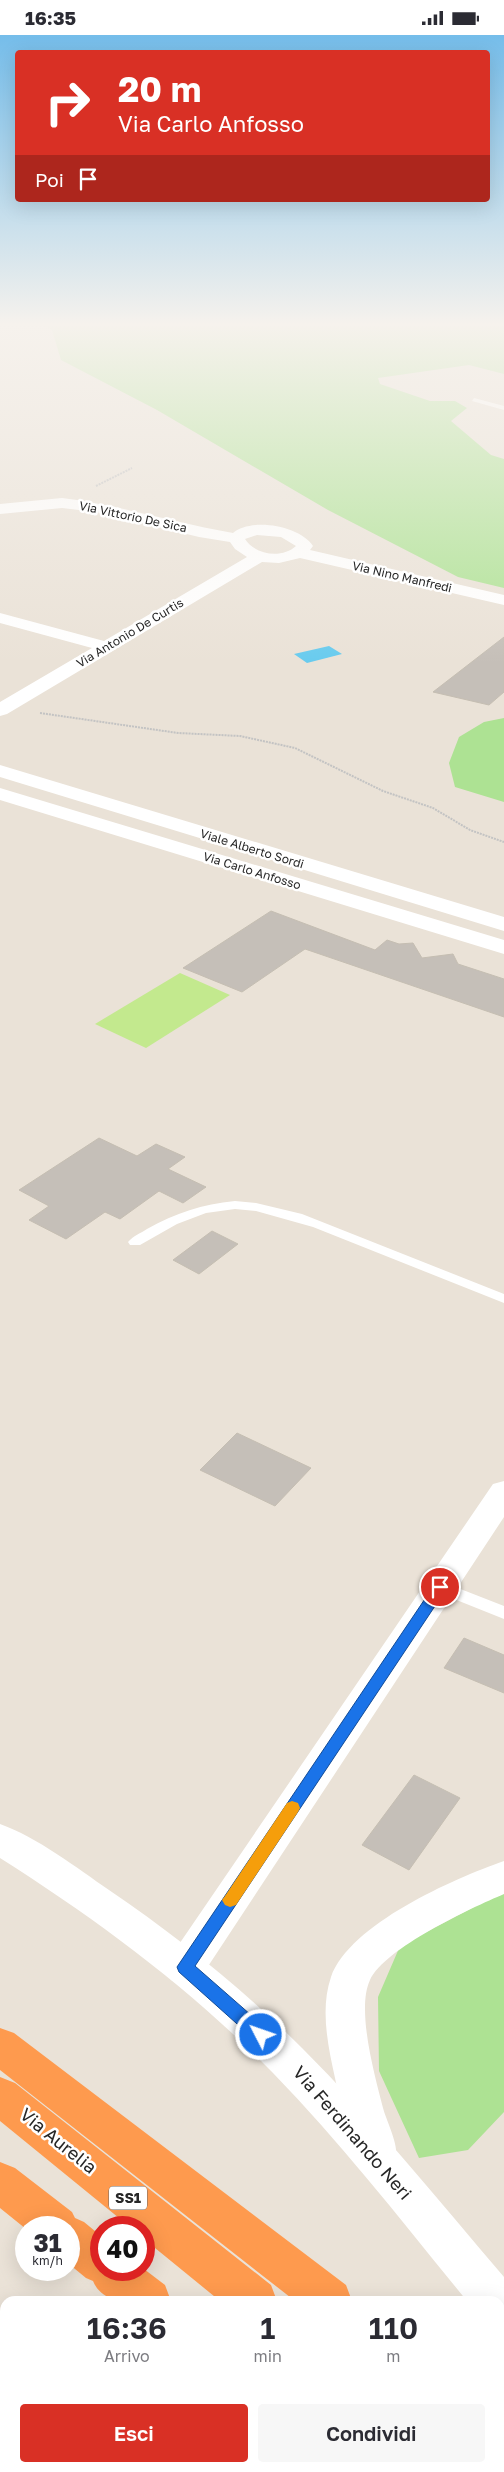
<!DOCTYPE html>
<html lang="it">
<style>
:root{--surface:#fff;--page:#f7f7f7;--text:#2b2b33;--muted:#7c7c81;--accent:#d93025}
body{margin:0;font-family:"Golos Text",sans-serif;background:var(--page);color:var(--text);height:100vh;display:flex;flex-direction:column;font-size:19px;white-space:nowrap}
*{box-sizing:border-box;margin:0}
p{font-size:16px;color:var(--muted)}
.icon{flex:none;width:28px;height:28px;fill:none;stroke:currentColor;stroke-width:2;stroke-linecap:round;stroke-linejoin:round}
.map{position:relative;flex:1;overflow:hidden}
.side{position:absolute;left:0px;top:2261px;width:505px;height:176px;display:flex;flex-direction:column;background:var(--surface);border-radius:15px 15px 0 0;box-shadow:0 5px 20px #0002}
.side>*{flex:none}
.guide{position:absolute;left:15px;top:15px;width:475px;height:152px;border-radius:5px;box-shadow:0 5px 20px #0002;background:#d93025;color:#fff;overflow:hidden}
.speed{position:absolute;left:15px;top:2181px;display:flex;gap:10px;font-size:25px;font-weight:700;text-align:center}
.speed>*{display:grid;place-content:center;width:65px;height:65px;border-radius:50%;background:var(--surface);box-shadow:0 5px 20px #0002;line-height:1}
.speed small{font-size:12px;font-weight:400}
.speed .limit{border:8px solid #d22;background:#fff;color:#111}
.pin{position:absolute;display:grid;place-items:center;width:42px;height:42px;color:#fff;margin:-21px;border:2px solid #fff;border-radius:50%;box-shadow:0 1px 5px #0007}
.me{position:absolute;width:55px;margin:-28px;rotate:311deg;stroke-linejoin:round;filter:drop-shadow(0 0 4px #0008)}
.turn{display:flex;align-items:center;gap:18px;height:105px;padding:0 20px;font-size:22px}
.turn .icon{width:65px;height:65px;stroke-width:2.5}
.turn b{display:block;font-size:35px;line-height:42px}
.then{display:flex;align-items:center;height:48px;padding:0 20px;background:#0003;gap:10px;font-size:19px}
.eta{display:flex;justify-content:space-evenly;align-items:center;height:85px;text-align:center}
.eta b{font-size:30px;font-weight:600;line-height:35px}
.primary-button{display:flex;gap:10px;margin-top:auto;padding:10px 20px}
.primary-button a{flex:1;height:58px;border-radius:5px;background:var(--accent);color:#fff;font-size:20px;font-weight:600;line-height:58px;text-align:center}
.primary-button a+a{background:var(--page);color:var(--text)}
.status{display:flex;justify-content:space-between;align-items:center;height:35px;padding:0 25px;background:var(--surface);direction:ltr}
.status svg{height:14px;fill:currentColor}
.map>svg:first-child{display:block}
.green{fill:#ade293}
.pitch{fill:#c3e98e}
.water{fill:#68cbee}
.building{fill:#c5bfb8;stroke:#c5beb2}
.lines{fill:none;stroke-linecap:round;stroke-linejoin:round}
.path{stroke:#c3c3c3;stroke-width:2;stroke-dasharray:2 1;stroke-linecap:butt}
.lane{fill:#fff;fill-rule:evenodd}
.street{fill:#fff;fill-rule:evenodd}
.secondary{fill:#fff;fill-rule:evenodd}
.highway{fill:#fe9a4e;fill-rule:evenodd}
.route{fill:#1a73e8;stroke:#114b97}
.slow{fill:#f59e0b}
.labels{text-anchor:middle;stroke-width:5;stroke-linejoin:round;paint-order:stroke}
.far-street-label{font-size:12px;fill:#272727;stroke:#fff}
.shield{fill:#fff;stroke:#686868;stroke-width:1}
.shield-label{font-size:14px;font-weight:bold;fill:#272727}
.near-street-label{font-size:18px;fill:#272727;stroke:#fff}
</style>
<div class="status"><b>16:35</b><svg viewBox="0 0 49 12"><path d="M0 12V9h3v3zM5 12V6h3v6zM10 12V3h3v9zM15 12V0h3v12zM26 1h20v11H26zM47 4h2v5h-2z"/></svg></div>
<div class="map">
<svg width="504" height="2437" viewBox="0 0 504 2437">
<rect width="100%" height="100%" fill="#eae2d7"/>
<!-- green -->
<path class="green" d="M40,288h464v51l-35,-9 -91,13 2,6 50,17h25l12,7 -16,13 40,34 13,4v129l-46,-11 -130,-67 -171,-100 -96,-50 -9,-30z
M504,683v84l-49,-15 -6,-24 10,-26 25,-15z
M504,1856v221l-36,38 -49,8 -40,-87 -1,-74 22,-51z"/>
<!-- pitch -->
<path class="pitch" d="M180,938l50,22 -84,53 -51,-24z"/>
<!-- water -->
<path class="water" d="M329,611l13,8 -35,9 -13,-9z"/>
<!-- building -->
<path class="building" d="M504,602v55l-15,13 -56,-13z
M271,876l104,39 12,-10 12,4 14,-1 9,15 31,-4 5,10 46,15v38l-199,-68 -63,43 -59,-24z
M99,1103l38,18 19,-12 29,13 -17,12 38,18 -23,16 -24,-12 -39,28 -15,-7 -39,27 -37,-19 20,-14 -30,-16z
M212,1196l26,13 -39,30 -26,-14z
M237,1398l74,35 -36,38 -75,-36z
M464,1603l40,17v38l-60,-25z
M414,1740l46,23 -51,72 -47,-25z"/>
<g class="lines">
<!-- path -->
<path class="path" d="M96,451l36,-18
M40,678l138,20 62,3 55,12 88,43 50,17 37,22 34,12"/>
<!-- lane -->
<path class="lane" d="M474,363l30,8v4l-32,-9z
M235,1166l21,2 46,11 202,80v9l-191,-76 -57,-16 -21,-2 -29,4 -29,11 -37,21h-10l-2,-3c5,-6 13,-9 19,-13 29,-16 55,-25 88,-28z
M440,1546l64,25v13l-70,-28 -2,-4 2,-4z"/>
<!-- street -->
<path class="street" d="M62,463c58,7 113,25 171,35 19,-16 67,-7 80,13l-3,4 194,45v10l-204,-47 -21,5 -17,-1 -255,152 -7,2v-14l92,-54 -92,-25v-10l104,28 143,-84 -12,-8 -5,-7 -31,-5 -103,-25 -34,-4 -62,6v-10zM257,500l24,2 15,9c-14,13 -41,9 -51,-7z
M0,730l504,152v14l-504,-154z
M0,753l504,152v14l-504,-154z
M504,1446v36l-305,463 -14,5 -14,-5 -6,-12 6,-12 322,-472z
M504,1826v33c-33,14 -119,54 -134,86 -14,30 5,96 13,128 3,11 14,34 13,44 0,4 -4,10 -6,14l-15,6 -15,-6c-12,-28 -19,-58 -25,-88 -7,-32 -15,-69 -4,-101 19,-53 122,-98 173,-116z"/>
<!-- secondary -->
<path class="secondary" d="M0,1789c37,13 77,44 109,66 69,47 134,99 193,158 72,72 136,152 202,229v42l-4,2v-20h-33c-63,-77 -124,-156 -194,-228 -81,-83 -175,-153 -273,-215z"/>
<!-- highway -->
<path class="highway" d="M0,1993l14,5 332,252 6,16h-57l-295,-231z
M0,2042l15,6 256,202 6,16h-57l-76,-62v-12h-14l-130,-106z
M0,2127l15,6 57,44 3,6 9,4 17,14v34l43,-1 21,16 6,16c-25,0 -66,9 -78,-20l-7,-3 -17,-14v-37h-43v2l-26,-21z
M500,2375l4,1v48l-4,-1z
M322,2432h50l2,5h-50z
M435,2432h51l2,5h-51z"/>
</g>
<!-- sky -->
<linearGradient id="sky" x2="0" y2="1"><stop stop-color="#75bdea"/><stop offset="0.46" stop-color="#f6f2ed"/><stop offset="1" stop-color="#f6f2ed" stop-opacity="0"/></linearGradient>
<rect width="504" height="629" fill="url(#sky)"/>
<!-- route -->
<path class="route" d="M440,1547l7,5 -2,4 -250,375 72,63 2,6 -2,5 -6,2 -6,-2 -76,-68 -2,-5 258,-383z"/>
<!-- slow -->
<path class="slow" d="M292,1766l6,2 2,5 -2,4 -62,93 -6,2 -5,-2 -3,-5 3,-4 62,-93z"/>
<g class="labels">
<!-- far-street labels -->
<g class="far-street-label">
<text transform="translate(133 482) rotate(12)" y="4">Via Vittorio De Sica</text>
<text transform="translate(402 542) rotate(13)" y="4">Via Nino Manfredi</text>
<text transform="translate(130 598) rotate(-31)" y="4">Via Antonio De Curtis</text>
<text transform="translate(252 814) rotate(17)" y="4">Viale Alberto Sordi</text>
<text transform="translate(252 836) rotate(17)" y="4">Via Carlo Anfosso</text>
</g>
<!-- shield labels -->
<rect class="shield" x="109" y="2151.5" width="38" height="23" rx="4"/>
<g class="shield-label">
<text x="128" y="2168">SS1</text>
</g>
<!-- near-street labels -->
<g class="near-street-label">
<text transform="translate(352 2098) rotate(49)" y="6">Via Ferdinando Neri</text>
<text transform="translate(58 2106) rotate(39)" y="6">Via Aurelia</text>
</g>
</g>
</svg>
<div class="speed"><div>31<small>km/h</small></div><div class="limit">40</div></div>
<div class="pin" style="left:440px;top:1552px;background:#d93025"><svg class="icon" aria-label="arrive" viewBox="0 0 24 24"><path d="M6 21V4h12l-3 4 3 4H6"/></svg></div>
<svg class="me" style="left:261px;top:2000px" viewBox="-20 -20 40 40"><circle r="17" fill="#1a73e8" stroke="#fff" stroke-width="3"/><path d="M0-11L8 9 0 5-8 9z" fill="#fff"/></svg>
<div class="guide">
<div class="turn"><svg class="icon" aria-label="right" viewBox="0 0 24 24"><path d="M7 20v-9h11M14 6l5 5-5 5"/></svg><div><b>20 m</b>Via Carlo Anfosso</div></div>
<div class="then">Poi<svg class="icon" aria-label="arrive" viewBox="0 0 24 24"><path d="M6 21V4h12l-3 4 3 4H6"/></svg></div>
</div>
<section class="side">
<div class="eta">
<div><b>16:36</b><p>Arrivo</p></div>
<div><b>1</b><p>min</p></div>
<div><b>110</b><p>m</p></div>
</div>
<div class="primary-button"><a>Esci</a><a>Condividi</a></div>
</section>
</div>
